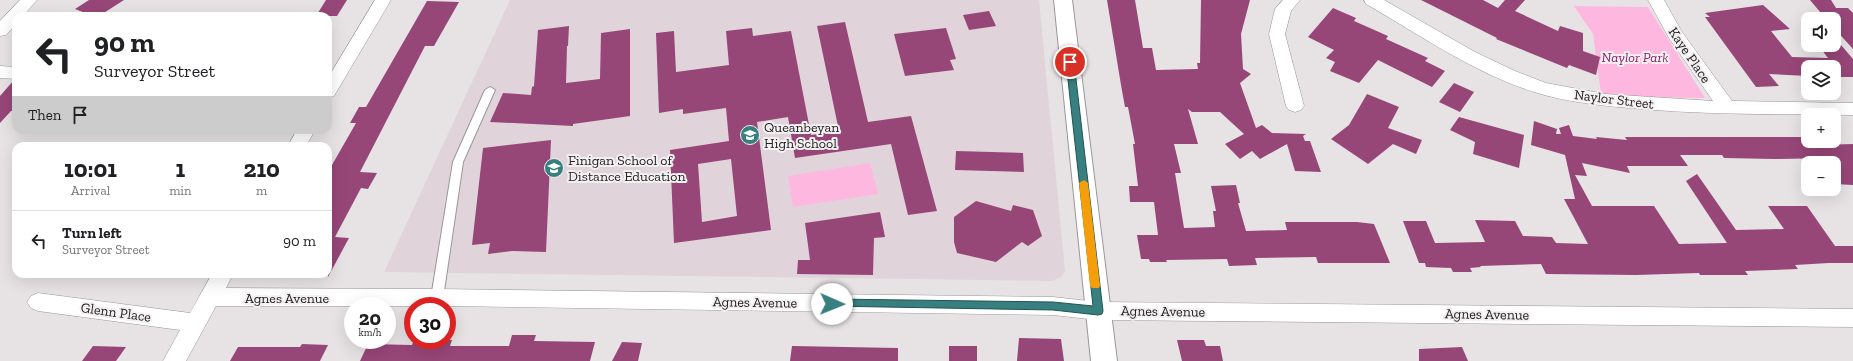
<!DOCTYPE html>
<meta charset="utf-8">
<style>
:root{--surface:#fff;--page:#f6f6f6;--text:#202124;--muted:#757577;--line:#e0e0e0}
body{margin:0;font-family:"Zilla Slab",serif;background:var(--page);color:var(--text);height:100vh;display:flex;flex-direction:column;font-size:15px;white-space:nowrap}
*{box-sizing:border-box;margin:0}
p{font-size:13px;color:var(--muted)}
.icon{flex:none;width:22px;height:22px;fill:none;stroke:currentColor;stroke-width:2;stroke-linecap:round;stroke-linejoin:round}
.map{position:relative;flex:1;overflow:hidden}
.panel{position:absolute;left:12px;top:142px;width:320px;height:136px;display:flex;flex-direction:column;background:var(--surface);border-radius:12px;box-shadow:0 4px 16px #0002}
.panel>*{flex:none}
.banner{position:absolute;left:12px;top:12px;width:320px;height:122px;border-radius:12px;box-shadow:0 4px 16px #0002;background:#fff;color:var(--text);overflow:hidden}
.tools{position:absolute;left:1801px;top:12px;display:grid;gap:8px}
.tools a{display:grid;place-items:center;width:40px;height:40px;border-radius:8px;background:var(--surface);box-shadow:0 4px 16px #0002;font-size:20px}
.speed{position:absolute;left:344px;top:297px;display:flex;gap:8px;font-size:20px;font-weight:700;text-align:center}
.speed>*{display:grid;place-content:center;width:52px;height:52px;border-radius:50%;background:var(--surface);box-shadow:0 4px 16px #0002;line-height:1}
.speed small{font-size:10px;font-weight:400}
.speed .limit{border:6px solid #d22;background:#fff;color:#111}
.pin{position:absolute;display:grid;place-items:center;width:34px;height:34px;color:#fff;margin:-17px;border:2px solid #fff;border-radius:50%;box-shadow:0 1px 4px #0007}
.me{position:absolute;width:44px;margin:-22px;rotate:91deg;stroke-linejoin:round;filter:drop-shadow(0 0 3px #0008)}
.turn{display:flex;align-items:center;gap:14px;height:84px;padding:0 16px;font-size:18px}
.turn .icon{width:52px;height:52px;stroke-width:2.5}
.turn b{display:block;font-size:28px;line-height:34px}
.then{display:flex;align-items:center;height:38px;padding:0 16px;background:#0003;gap:8px;font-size:15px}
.eta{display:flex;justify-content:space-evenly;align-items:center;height:68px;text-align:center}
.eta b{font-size:24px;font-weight:700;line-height:28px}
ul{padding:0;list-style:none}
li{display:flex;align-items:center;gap:12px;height:60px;padding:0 16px;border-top:1px solid var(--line)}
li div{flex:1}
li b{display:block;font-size:15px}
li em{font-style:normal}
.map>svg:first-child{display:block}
.built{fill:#e0d4da}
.green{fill:#feb8df}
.building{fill:#974678;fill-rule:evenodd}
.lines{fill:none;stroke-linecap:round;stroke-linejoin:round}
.service-casing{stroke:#999698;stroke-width:2}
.minor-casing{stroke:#999698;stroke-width:1}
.tertiary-casing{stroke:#999698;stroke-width:2}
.service{fill:#fff;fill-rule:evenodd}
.minor{fill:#fff;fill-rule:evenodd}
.tertiary{fill:#fff;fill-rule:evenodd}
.route{fill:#37807f;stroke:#245353}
.slow{fill:#f59e0b}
.labels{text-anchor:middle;stroke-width:4;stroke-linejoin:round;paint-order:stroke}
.street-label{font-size:14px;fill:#222121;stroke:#f4f0f2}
.park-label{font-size:14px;font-style:italic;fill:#861f65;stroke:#f4f0f2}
.poi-label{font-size:14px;fill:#222121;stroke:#f4f0f2;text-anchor:start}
</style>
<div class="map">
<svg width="1853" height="361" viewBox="0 0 1853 361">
<rect width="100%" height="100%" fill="#e7e3e5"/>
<!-- built -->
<path class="built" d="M510,0h529l26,271 -4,6 -9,4 -668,-9z"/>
<!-- green -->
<path class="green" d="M1574,6l74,1 57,91 -61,-1 -43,-3 -8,-60z
M870,163l8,31 -85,13 -5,-31z"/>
<!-- building -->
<path class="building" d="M89,0h35l-25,16h-6l-18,-7z
M326,0h21l-10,16h-21z
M1107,0h28l8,48h9l4,22 42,-1 -1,-6h3l1,-63h49l-9,34 2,35 8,5 -11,9 16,45 6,-3 10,8 34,1 -3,2 2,5h5l11,31 -26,-1 -8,-27 -27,15 -8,-8 -12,8 -15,-15 19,-10 -24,-22h-28l-4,-3 10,35h-24l7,29h-6l9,55 31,-1 -2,-16h3l-5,-25 25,-1 4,18h-2l8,28 41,-1 -2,-8h72l17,2 16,39h-72l-2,-6 -61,1 2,7 -28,1 -2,-7 -61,1 1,2h-17l-1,-3h-8l-4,-24h21l-4,-33h-24l-1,-16h9l-5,-42h2l-7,-37h-3l-4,-22z
M1421,0h62l15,8 7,-8h20l-10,11 43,20 2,-5 23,7v18l17,6 -4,18 -27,-10 -2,3 -71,-29 1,-1z
M1810,0h21l5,8h12l5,5v36l-19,-21v-9h-8z
M427,1l32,1 -25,44h-9l-65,126 17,1 -9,16 -7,-1 -26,49 14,1 -21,39v-105l28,-49h-6l9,-16h7z
M1763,5l27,24 -19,2 21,26 36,1 -10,-13h23l12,14v18h-19v-10h-26v9l-39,-2 10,12 -23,1 -51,-70h5l-5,-4z
M1333,8l23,10 -2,3 34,15 -2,3 42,19 -3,3 20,10 -13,16 -54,-27 -19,23 -29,-12 5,-9 -9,-4 8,-8 -26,-13z
M989,11l7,15 -27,4 -6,-15z
M845,22l23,100 43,-6 26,95 -29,4 -17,-71 -96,14 -7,-41 -31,5 14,108 -97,13 -4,-93 59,-9 -3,-33 -43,6v-5l-24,4 -3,-80 18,-2 2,41 53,-7 -3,-34 26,-3 1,8 38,-5 20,104 28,-4 -22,-105zM731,159l6,57 -35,6 -4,-58z
M569,26l-1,20h-1l-1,37 34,-4 1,-46 29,-4v87l-57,8v2l-83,-4 13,-29 28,2 1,-8 2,-1 4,-56z
M946,28l10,31 -6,1 4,10 -49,6 -11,-42z
M14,80h2v31h-5l-11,12v-27z
M1454,83l20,9 -14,20 -21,-10z
M1367,94l32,13 -11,21 34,12 -6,14 -23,-10 -25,20 -37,-25 18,-14z
M1459,117l65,18 -5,33 -46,-14 2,-12 -25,-12z
M1534,121l23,8 -1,5h5l-2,-6 10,-3 4,11 24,3 -1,-2 31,3 -2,-3h183v4h12l3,4 30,-1v41l-19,-1v-26l-60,1 -50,-1 -2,-3h-42l8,11h-61l3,7 -48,-10 5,13 -12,-1 17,31h62l25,38 48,-1 -41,-62 11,-7 39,56 48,-1 -16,-23h39l28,40h18v17h-24l-34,2 3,4 -53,2 3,4h-48l-1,-2 -63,2 -90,-1 -5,-10 -61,2 1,1 -11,1 2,4h-19l-2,-4 -25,-1 -1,-4h-6l-16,-42h23l9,22 50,-1 -10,-22 40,1 8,15 29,1 4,6 32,1 -24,-45h11l-10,-44 -34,-10z
M551,140l-5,112 -34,-1 -24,3 2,-11 -18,2 11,-97z
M956,151l67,2 1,19 -69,-2z
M976,201l35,10 2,-6 20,5 9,26 -14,10 -6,-4 -26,20 -39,-9 -3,-11v-25z
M880,212l5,25 -11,1 -1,37 -76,-1 1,-14h12l-5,-37z
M512,335h24l-2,6 61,1 -5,19h-230l8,-17 44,1 2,-5h38l-2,6h59z
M1019,338l42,1 3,22h-47z
M1177,340h27l2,6h14l3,15h-41z
M622,342l20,1 -4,18h-26z
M302,344l26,1 -8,16h-90l8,-14h62z
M93,346l33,1 -10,14h-34z
M792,346l106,2v13h-108z
M949,346h28v15h-28z
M1462,347l6,14h-49v-12z"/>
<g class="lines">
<defs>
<path id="service" d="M490,87l5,3 -32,72 -20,136 -2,3 -4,2 -4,-2 -2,-3 22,-136 32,-72z"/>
<path id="minor" d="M20,0h17l-14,16h-7v8l-10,11 -6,1v-15z
M375,0h16l-57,96 -6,2v-20z
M1283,0h17l-9,11 -6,23 19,72 -3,4 -6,2 -6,-2 -3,-4 -17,-72 6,-25z
M1364,0h20l91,52 40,19 31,12 59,11 108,7 -44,-63 -21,-38h16l18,32 50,69 121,2v12c-71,-1 -141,0 -211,-6 -36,-3 -73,-6 -108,-17 -60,-19 -114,-57 -168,-88z
M0,66l16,1v12l-16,-1z
M297,130h18l-9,16h-18z
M212,274h21l-7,14 211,1 616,8 45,5 755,7v18l-755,-7 -45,-5 -606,-9h-231l-30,55h-23l17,-31 -142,-19 -7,-3 -4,-6 4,-6 7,-3 152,20z"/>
<path id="tertiary" d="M1054,0h18l45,361h-26z"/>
</defs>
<!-- service casing -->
<use href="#service" class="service-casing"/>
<!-- minor casing -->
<use href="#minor" class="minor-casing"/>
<!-- tertiary casing -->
<use href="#tertiary" class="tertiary-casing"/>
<!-- service -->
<use href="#service" class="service"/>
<!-- minor -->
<use href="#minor" class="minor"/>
<!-- tertiary -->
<use href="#tertiary" class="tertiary"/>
</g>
<!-- route -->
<path class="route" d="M1070,59l4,3 29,249 -1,3 -4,1 -45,-5 -225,-4 -1,-2 1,-3 4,-2 221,3 40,4 -27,-244z"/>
<!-- slow -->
<path class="slow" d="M1084,180l4,3 12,103 -1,2h-7l-2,-2 -11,-103z"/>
<!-- icons -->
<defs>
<symbol id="school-disc" viewBox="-11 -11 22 22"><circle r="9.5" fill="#37807f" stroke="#f4f0f2"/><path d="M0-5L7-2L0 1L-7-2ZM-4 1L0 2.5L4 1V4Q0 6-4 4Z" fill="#fff"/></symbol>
</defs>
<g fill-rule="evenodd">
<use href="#school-disc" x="739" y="124" width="22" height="22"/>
<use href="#school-disc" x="543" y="157" width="22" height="22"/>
</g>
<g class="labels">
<!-- street labels -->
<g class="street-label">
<text transform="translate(1690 55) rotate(56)" y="5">Kaye Place</text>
<text transform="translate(1614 99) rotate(7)" y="5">Naylor Street</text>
<text x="287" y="303">Agnes Avenue</text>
<text transform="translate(755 302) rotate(1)" y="5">Agnes Avenue</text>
<text transform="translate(1163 311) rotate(1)" y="5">Agnes Avenue</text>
<text transform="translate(116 312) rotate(8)" y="5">Glenn Place</text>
<text transform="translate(1487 314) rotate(1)" y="5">Agnes Avenue</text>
</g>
<!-- park labels -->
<g class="park-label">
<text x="1635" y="62">Naylor Park</text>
</g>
<!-- poi labels -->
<g class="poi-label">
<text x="764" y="132">Queanbeyan<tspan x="764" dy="16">High School</tspan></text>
<text x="568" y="165">Finigan School of<tspan x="568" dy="16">Distance Education</tspan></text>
</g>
</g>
</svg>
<div class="tools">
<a><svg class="icon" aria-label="sound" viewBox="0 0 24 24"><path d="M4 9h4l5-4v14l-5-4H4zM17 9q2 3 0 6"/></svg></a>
<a><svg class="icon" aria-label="layers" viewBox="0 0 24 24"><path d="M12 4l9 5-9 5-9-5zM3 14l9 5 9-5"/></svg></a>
<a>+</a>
<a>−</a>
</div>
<div class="speed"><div>20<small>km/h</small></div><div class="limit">30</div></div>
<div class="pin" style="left:1070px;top:62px;background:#d93025"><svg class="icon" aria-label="arrive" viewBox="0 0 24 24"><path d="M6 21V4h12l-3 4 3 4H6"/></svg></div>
<svg class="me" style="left:832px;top:304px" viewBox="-20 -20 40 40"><circle r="19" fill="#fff"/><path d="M0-13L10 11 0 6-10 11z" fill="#37807f"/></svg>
<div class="banner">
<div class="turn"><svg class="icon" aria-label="left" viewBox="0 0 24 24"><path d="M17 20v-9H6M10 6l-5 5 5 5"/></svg><div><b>90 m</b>Surveyor Street</div></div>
<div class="then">Then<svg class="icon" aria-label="arrive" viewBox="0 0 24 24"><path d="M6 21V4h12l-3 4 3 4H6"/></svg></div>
</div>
<section class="panel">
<div class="eta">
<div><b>10:01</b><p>Arrival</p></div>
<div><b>1</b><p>min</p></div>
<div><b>210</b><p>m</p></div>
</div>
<ul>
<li><svg class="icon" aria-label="left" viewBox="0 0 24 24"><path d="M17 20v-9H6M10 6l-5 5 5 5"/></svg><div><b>Turn left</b><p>Surveyor Street</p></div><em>90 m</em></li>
</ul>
</section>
</div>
